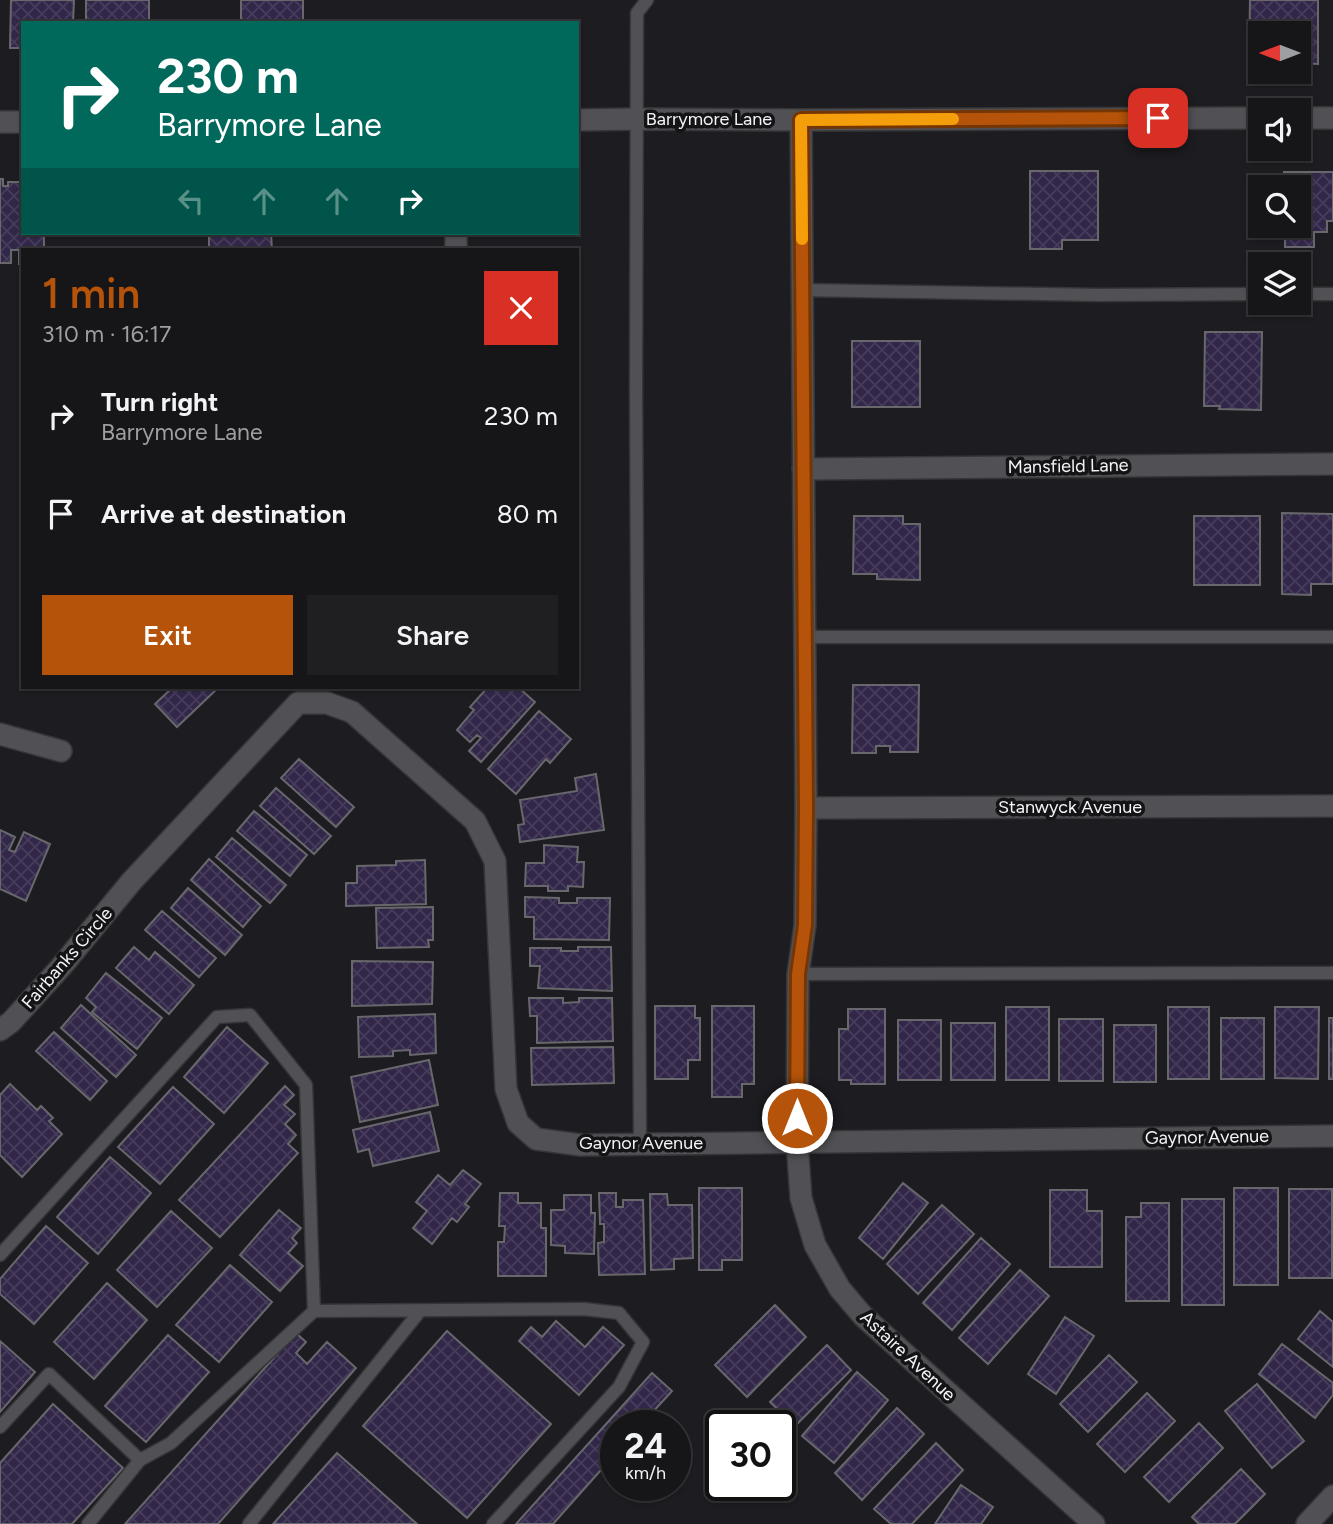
<!DOCTYPE html>
<meta charset="utf-8">
<style>
:root{--surface:#161518;--page:#1f1e21;--text:#f1f3f6;--muted:#9e9fa2;--line:#353437;--accent:#b45309}
body{margin:0;font-family:Figtree,sans-serif;background:var(--page);color:var(--text);height:100vh;display:flex;flex-direction:column;font-size:26px;white-space:nowrap}
*{box-sizing:border-box;margin:0}
p{font-size:23px;color:var(--muted)}
.icon{flex:none;width:38px;height:38px;fill:none;stroke:currentColor;stroke-width:2;stroke-linecap:round;stroke-linejoin:round}
.map{position:relative;flex:1;overflow:hidden}
.details{position:absolute;left:21px;top:248px;width:558px;height:441px;display:flex;flex-direction:column;background:var(--surface);border-radius:0px;box-shadow:0 2px 5px #0004,0 0 0 2px var(--line)}
.details>*{flex:none}
.banner{position:absolute;left:21px;top:21px;width:558px;height:214px;border-radius:0px;box-shadow:0 2px 5px #0004,0 0 0 2px var(--line);background:#00695c;color:#fff;overflow:hidden}
.needle{width:46px;rotate:270deg}
.tools{position:absolute;left:1248px;top:21px;display:grid;gap:14px}
.tools a{display:grid;place-items:center;width:63px;height:63px;border-radius:0px;background:var(--surface);box-shadow:0 2px 5px #0004,0 0 0 2px var(--line);font-size:35px}
.speed{position:absolute;left:600px;top:1410px;display:flex;gap:14px;font-size:35px;font-weight:700;text-align:center}
.speed>*{display:grid;place-content:center;width:91px;height:91px;border-radius:50%;background:var(--surface);box-shadow:0 2px 5px #0004,0 0 0 2px var(--line);line-height:1}
.speed small{font-size:18px;font-weight:400}
.speed .limit{border:4px solid #111;border-radius:10px;background:#fff;color:#111}
.pin{position:absolute;display:grid;place-items:center;width:60px;height:60px;color:#fff;margin:-30px;border-radius:14px;box-shadow:0 4px 10px #0006}
.me{position:absolute;width:77px;margin:-38px;rotate:0deg;stroke-linejoin:round;filter:drop-shadow(0 0 5px #0008)}
.turn{display:flex;align-items:center;gap:24px;height:147px;padding:0 21px;font-size:32px}
.turn .icon{width:91px;height:91px;stroke-width:2.5}
.turn b{display:block;font-size:49px;line-height:60px}
.lanes{display:flex;align-items:center;height:66px;padding:0 21px;background:#0003;justify-content:center;gap:35px;direction:ltr}
.lanes .off{opacity:.35}
.round{display:grid;place-items:center;flex:none;width:74px;height:74px;border-radius:0px;background:var(--page)}
.head{display:flex;align-items:center;justify-content:space-between;height:119px;padding:0 21px}
h1{font-size:42px;font-weight:600;line-height:52px;color:var(--accent)}
.action{display:flex;gap:14px;margin-top:auto;padding:14px 21px}
.action a{flex:1;height:80px;border-radius:0px;background:var(--accent);color:#fff;font-size:28px;font-weight:600;line-height:80px;text-align:center}
.action a+a{background:var(--page);color:var(--text)}
ul{padding:0;list-style:none}
li{display:flex;align-items:center;gap:21px;height:98px;padding:0 21px}
li div{flex:1}
li b{display:block;font-size:26px}
li em{font-style:normal}
.map>svg:first-child{display:block}
.building{fill:url(#building-cross-hatch);stroke:#68676c;stroke-width:2}
.lines{fill:none;stroke-linecap:round;stroke-linejoin:round}
.lane-casing{stroke:#363638;stroke-width:15}
.street-casing{stroke:#363638;stroke-width:24}
.lane{stroke:#515054;stroke-width:12}
.street{stroke:#515054;stroke-width:21}
.route-casing{stroke:#753606;stroke-width:18}
.route{stroke:#b45309;stroke-width:12}
.slow{stroke:#f59e0b;stroke-width:12}
.labels{text-anchor:middle;stroke-width:7;stroke-linejoin:round;paint-order:stroke}
.street-label{font-size:18px;fill:#f4f4f6;stroke:#141316}
</style>
<div class="map">
<svg width="1333" height="1524" viewBox="0 0 1333 1524">
<defs>
<pattern id="building-cross-hatch" width="8" height="8" patternUnits="userSpaceOnUse" patternTransform="scale(1.75)"><rect width="8" height="8" fill="#322749"/><path d="M0 0l8 8M0 8l8-8" fill="none" stroke="#463c5b"/></pattern>
</defs>
<rect width="100%" height="100%" fill="#1d1c20"/>
<!-- building -->
<path class="building" d="M11,0h63l-1,23h-50v25h-13z
M86,0h63v23h-63z
M241,0h62v23h-62z
M1250,0h68v64l-20,-1v-30h-38v30h-11z
M1030,171h68v69h-36v9h-32z
M1284,172h49v49h-6v11h-13v15h-29v-21h13v-39h-14z
M0,179h3v7h5v-4h15v51h21v17h-21v14h-4v-14h-8v13h-11z
M209,233h62l1,17h-63z
M1205,332h57l-1,78 -42,-1 1,-3h-16z
M852,341h68v66h-68z
M1282,513l51,1v70h-22v11l-29,-1z
M854,516h49v8h17v56l-43,-1v-5h-24z
M1194,516h66v69h-66z
M853,685h66l-1,67h-28v-6h-14v7h-24z
M172,688h46l-41,39 -22,-23z
M487,688h32l16,14 -54,60 -12,-11 12,-13 -4,-3 -7,7 -13,-12 17,-20 -4,-3z
M539,711l32,28 -21,24 -4,-4 -30,35 -28,-25z
M299,759l55,48 -18,20 -55,-49z
M596,774l8,56 -84,12 -2,-17 6,-1 -4,-24 57,-9 -2,-13z
M276,788l55,48 -17,18 -54,-48z
M254,811l53,44 -17,21 -53,-45z
M0,830l15,7 -6,13 6,2 9,-20 26,12 -24,57 -26,-12z
M232,838l54,47 -16,18 -54,-46z
M544,845l34,2 -1,15h7l-1,25 -15,-1v5h-20v-5h-23l1,-23h18z
M209,859l52,47 -18,21 -52,-47z
M425,860l1,44 -80,2v-23h11v-17l39,-1v-4z
M188,888l54,47 -17,20 -54,-47z
M525,897l34,1v5h18v-5h33l-1,42 -75,-1v-22h-9z
M433,907v33h-5l1,7 -52,1 -1,-40z
M162,911l54,47 -17,19 -54,-47z
M134,947l15,13 6,-8 39,33 -25,29 -53,-46z
M578,947h33l1,44 -74,-3 2,-22h-10v-18h31v3h17z
M352,961l81,1 -1,42 -80,2z
M106,973l56,45 -25,31 -45,-37 4,-5 -10,-9z
M529,998h34v5l16,-1v-4h33l1,43 -76,2v-27h-7z
M81,1005l55,50 -20,22 -55,-49z
M655,1006h40v12h5v42h-12v19h-33z
M712,1006h42v78h-12v13h-30z
M1006,1007h43v73h-43z
M1168,1007h41v72h-41z
M1275,1007h44l-1,72 -43,-1z
M848,1009h37v75h-34v-4h-12v-51h9z
M435,1014l1,39 -26,2v-5l-17,1v5l-34,1 -1,-40z
M1221,1018h43v61h-43z
M1329,1018h4v61h-4z
M1059,1019h44v62h-44z
M898,1020h43v60h-43z
M951,1023h44v57h-44z
M1114,1025h42v57h-42z
M227,1027l41,36 -44,50 -40,-36z
M54,1032l53,49 -17,19 -54,-49z
M613,1047l1,36 -82,2 -1,-37z
M429,1060l9,45 -78,17 -9,-45z
M10,1084l27,26 4,-4 12,12 -4,3 13,13 -40,43 -22,-22v-60z
M285,1086l9,9 -10,10 11,9 -10,10 11,11 -8,9 10,9 -78,84 -41,-37z
M173,1087l41,37 -54,60 -42,-37z
M430,1112l9,39 -66,15 -4,-17 -11,3 -5,-22z
M110,1157l41,36 -53,61 -41,-37z
M463,1170l18,14 -16,20 4,3 -12,15 -5,-4 -20,26 -19,-16 14,-17 -11,-9 22,-27 12,10z
M903,1183l25,20 -45,56 -24,-21z
M699,1188h43v72h-20v10h-23z
M1234,1188h44v97h-44z
M1289,1189h43v89h-43z
M1050,1190h37v21h15v56h-52z
M500,1193h18v10h23v25h5v48h-48v-34h6l1,-16h-6z
M599,1193h17v14h7v-7h20l2,74 -46,1 -1,-32 6,-1v-18h-4z
M650,1194h17l1,11h24l1,53 -19,1v10l-23,1z
M564,1195h27v18h4l-1,41 -29,-1v-7l-14,-1v-35h13z
M1182,1199h42v106h-42z
M1141,1203h28v98h-43v-84h15z
M942,1205l32,29 -56,60 -31,-30z
M279,1210l22,18 -9,10 5,5 -9,10 15,13 -23,25 -40,-36z
M171,1211l41,37 -55,59 -40,-37z
M46,1226l42,37 -54,61 -34,-30v-15z
M981,1238l29,26 -58,66 -29,-27z
M230,1265l42,37 -53,60 -43,-37z
M1020,1270l29,26 -61,68 -29,-26z
M107,1283l40,37 -53,59 -40,-37z
M775,1305l31,32 -59,60 -32,-32z
M1320,1311l13,11v45l-35,-28z
M1065,1317l29,19 -38,58 -28,-20z
M556,1321l29,26 18,-20 21,18 -45,50 -60,-54 12,-14 11,10z
M447,1331l104,93 -84,94 -104,-92z
M296,1333l10,9 -10,11 11,11 20,-22 29,26 -138,156h-93z
M168,1335l41,37 -63,70 -41,-36z
M0,1341l35,31 -35,40z
M1282,1344l51,39v12l-18,23 -56,-44z
M827,1345l24,25 -56,56 -25,-24z
M1109,1355l28,27 -49,50 -28,-28z
M857,1372l31,28 -54,63 -32,-27z
M652,1373l20,18 -32,35h-24v27l-63,71h-37z
M1257,1384l47,57 -32,27 -47,-57z
M1147,1393l28,28 -50,51 -28,-28z
M53,1404l70,64 -51,56h-72v-61z
M897,1408l27,26 -62,66 -27,-27z
M1199,1423l24,25 -54,54 -25,-25z
M936,1443l27,27 -51,54h-21l-17,-15z
M337,1453l80,71h-144z
M1241,1469l24,25 -30,30h-36l-7,-7z
M961,1485l32,22 -12,17h-46z"/>
<g class="lines">
<defs>
<path id="lane" d="M802,290l297,5 161,-1
M1298,294h35
M805,637h528
M798,974l535,-1
M640,1144l-4,-756 1,-375 10,-13
M0,1255l217,-238 33,-2 56,70 8,226
M0,1427l49,-53 91,86 31,-17 143,-132 270,-2 35,4 24,29 -24,45 -126,137
M88,1524l52,-64
M249,1524l171,-213"/>
<path id="street" d="M1298,118h35
M578,120l58,-1 165,1 459,-2
M801,120l5,688 -1,117 -7,49 -1,168 4,56 14,47 25,44 23,27 231,208
M0,122h23
M456,250v-17
M803,469l530,-5
M0,734l61,17
M806,808l527,-2
M0,1030l11,-8 50,-55 70,-85 167,-179h29l25,9 123,109 20,40 11,228 12,34 18,16 45,6 752,-9
M1307,1524l26,-28"/>
</defs>
<!-- lane casing -->
<use href="#lane" class="lane-casing"/>
<!-- street casing -->
<use href="#street" class="street-casing"/>
<!-- lane -->
<use href="#lane" class="lane"/>
<!-- street -->
<use href="#street" class="street"/>
</g>
<g class="lines">
<defs>
<path id="route" d="M797,1118l1,-144 7,-49 1,-117 -5,-688 357,-2"/>
</defs>
<!-- route casing -->
<use href="#route" class="route-casing"/>
<!-- route -->
<use href="#route" class="route"/>
<!-- slow -->
<path class="slow" d="M802,239l-1,-119 152,-1"/>
</g>
<g class="labels">
<!-- street labels -->
<g class="street-label">
<text x="709" y="125">Barrymore Lane</text>
<text transform="translate(1068 466) rotate(-1)" y="6">Mansfield Lane</text>
<text x="1070" y="813">Stanwyck Avenue</text>
<text transform="translate(67 958) rotate(-49)" y="6">Fairbanks Circle</text>
<text transform="translate(1207 1137) rotate(-1)" y="6">Gaynor Avenue</text>
<text x="641" y="1149">Gaynor Avenue</text>
<text transform="translate(908 1356) rotate(43)" y="6">Astaire Avenue</text>
</g>
</g>
</svg>
<div class="tools">
<a><svg class="needle" viewBox="-14 -14 28 28"><path d="M0-13l5 13h-10z" fill="#e53935"/><path d="M0 13l5-13h-10z" fill="#9e9fa2"/></svg></a>
<a><svg class="icon" aria-label="sound" viewBox="0 0 24 24"><path d="M4 9h4l5-4v14l-5-4H4zM17 9q2 3 0 6"/></svg></a>
<a><svg class="icon" aria-label="search" viewBox="0 0 24 24"><circle cx="10" cy="10" r="6"/><path d="M15 15l6 6"/></svg></a>
<a><svg class="icon" aria-label="layers" viewBox="0 0 24 24"><path d="M12 4l9 5-9 5-9-5zM3 14l9 5 9-5"/></svg></a>
</div>
<div class="speed"><div>24<small>km/h</small></div><div class="limit">30</div></div>
<div class="pin" style="left:1158px;top:118px;background:#d93025"><svg class="icon" aria-label="arrive" viewBox="0 0 24 24"><path d="M6 21V4h12l-3 4 3 4H6"/></svg></div>
<svg class="me" style="left:797px;top:1118px" viewBox="-20 -20 40 40"><circle r="17" fill="#b45309" stroke="#fff" stroke-width="3"/><path d="M0-11L8 9 0 5-8 9z" fill="#fff"/></svg>
<div class="banner">
<div class="turn"><svg class="icon" aria-label="right" viewBox="0 0 24 24"><path d="M7 20v-9h11M14 6l5 5-5 5"/></svg><div><b>230 m</b>Barrymore Lane</div></div>
<div class="lanes"><svg class="icon off" aria-label="left" viewBox="0 0 24 24"><path d="M17 20v-9H6M10 6l-5 5 5 5"/></svg><svg class="icon off" aria-label="ahead" viewBox="0 0 24 24"><path d="M12 20V5M6 11l6-6 6 6"/></svg><svg class="icon off" aria-label="ahead" viewBox="0 0 24 24"><path d="M12 20V5M6 11l6-6 6 6"/></svg><svg class="icon" aria-label="right" viewBox="0 0 24 24"><path d="M7 20v-9h11M14 6l5 5-5 5"/></svg></div>
</div>
<section class="details">
<div class="head"><div><h1>1 min</h1><p>310 m · 16:17</p></div><a class="round" style="background:#d93025;color:#fff"><svg class="icon" aria-label="close" viewBox="0 0 24 24"><path d="M6 6l12 12M18 6L6 18"/></svg></a></div>
<ul>
<li><svg class="icon" aria-label="right" viewBox="0 0 24 24"><path d="M7 20v-9h11M14 6l5 5-5 5"/></svg><div><b>Turn right</b><p>Barrymore Lane</p></div><em>230 m</em></li>
<li><svg class="icon" aria-label="arrive" viewBox="0 0 24 24"><path d="M6 21V4h12l-3 4 3 4H6"/></svg><div><b>Arrive at destination</b></div><em>80 m</em></li>
</ul>
<div class="action"><a>Exit</a><a>Share</a></div>
</section>
</div>
